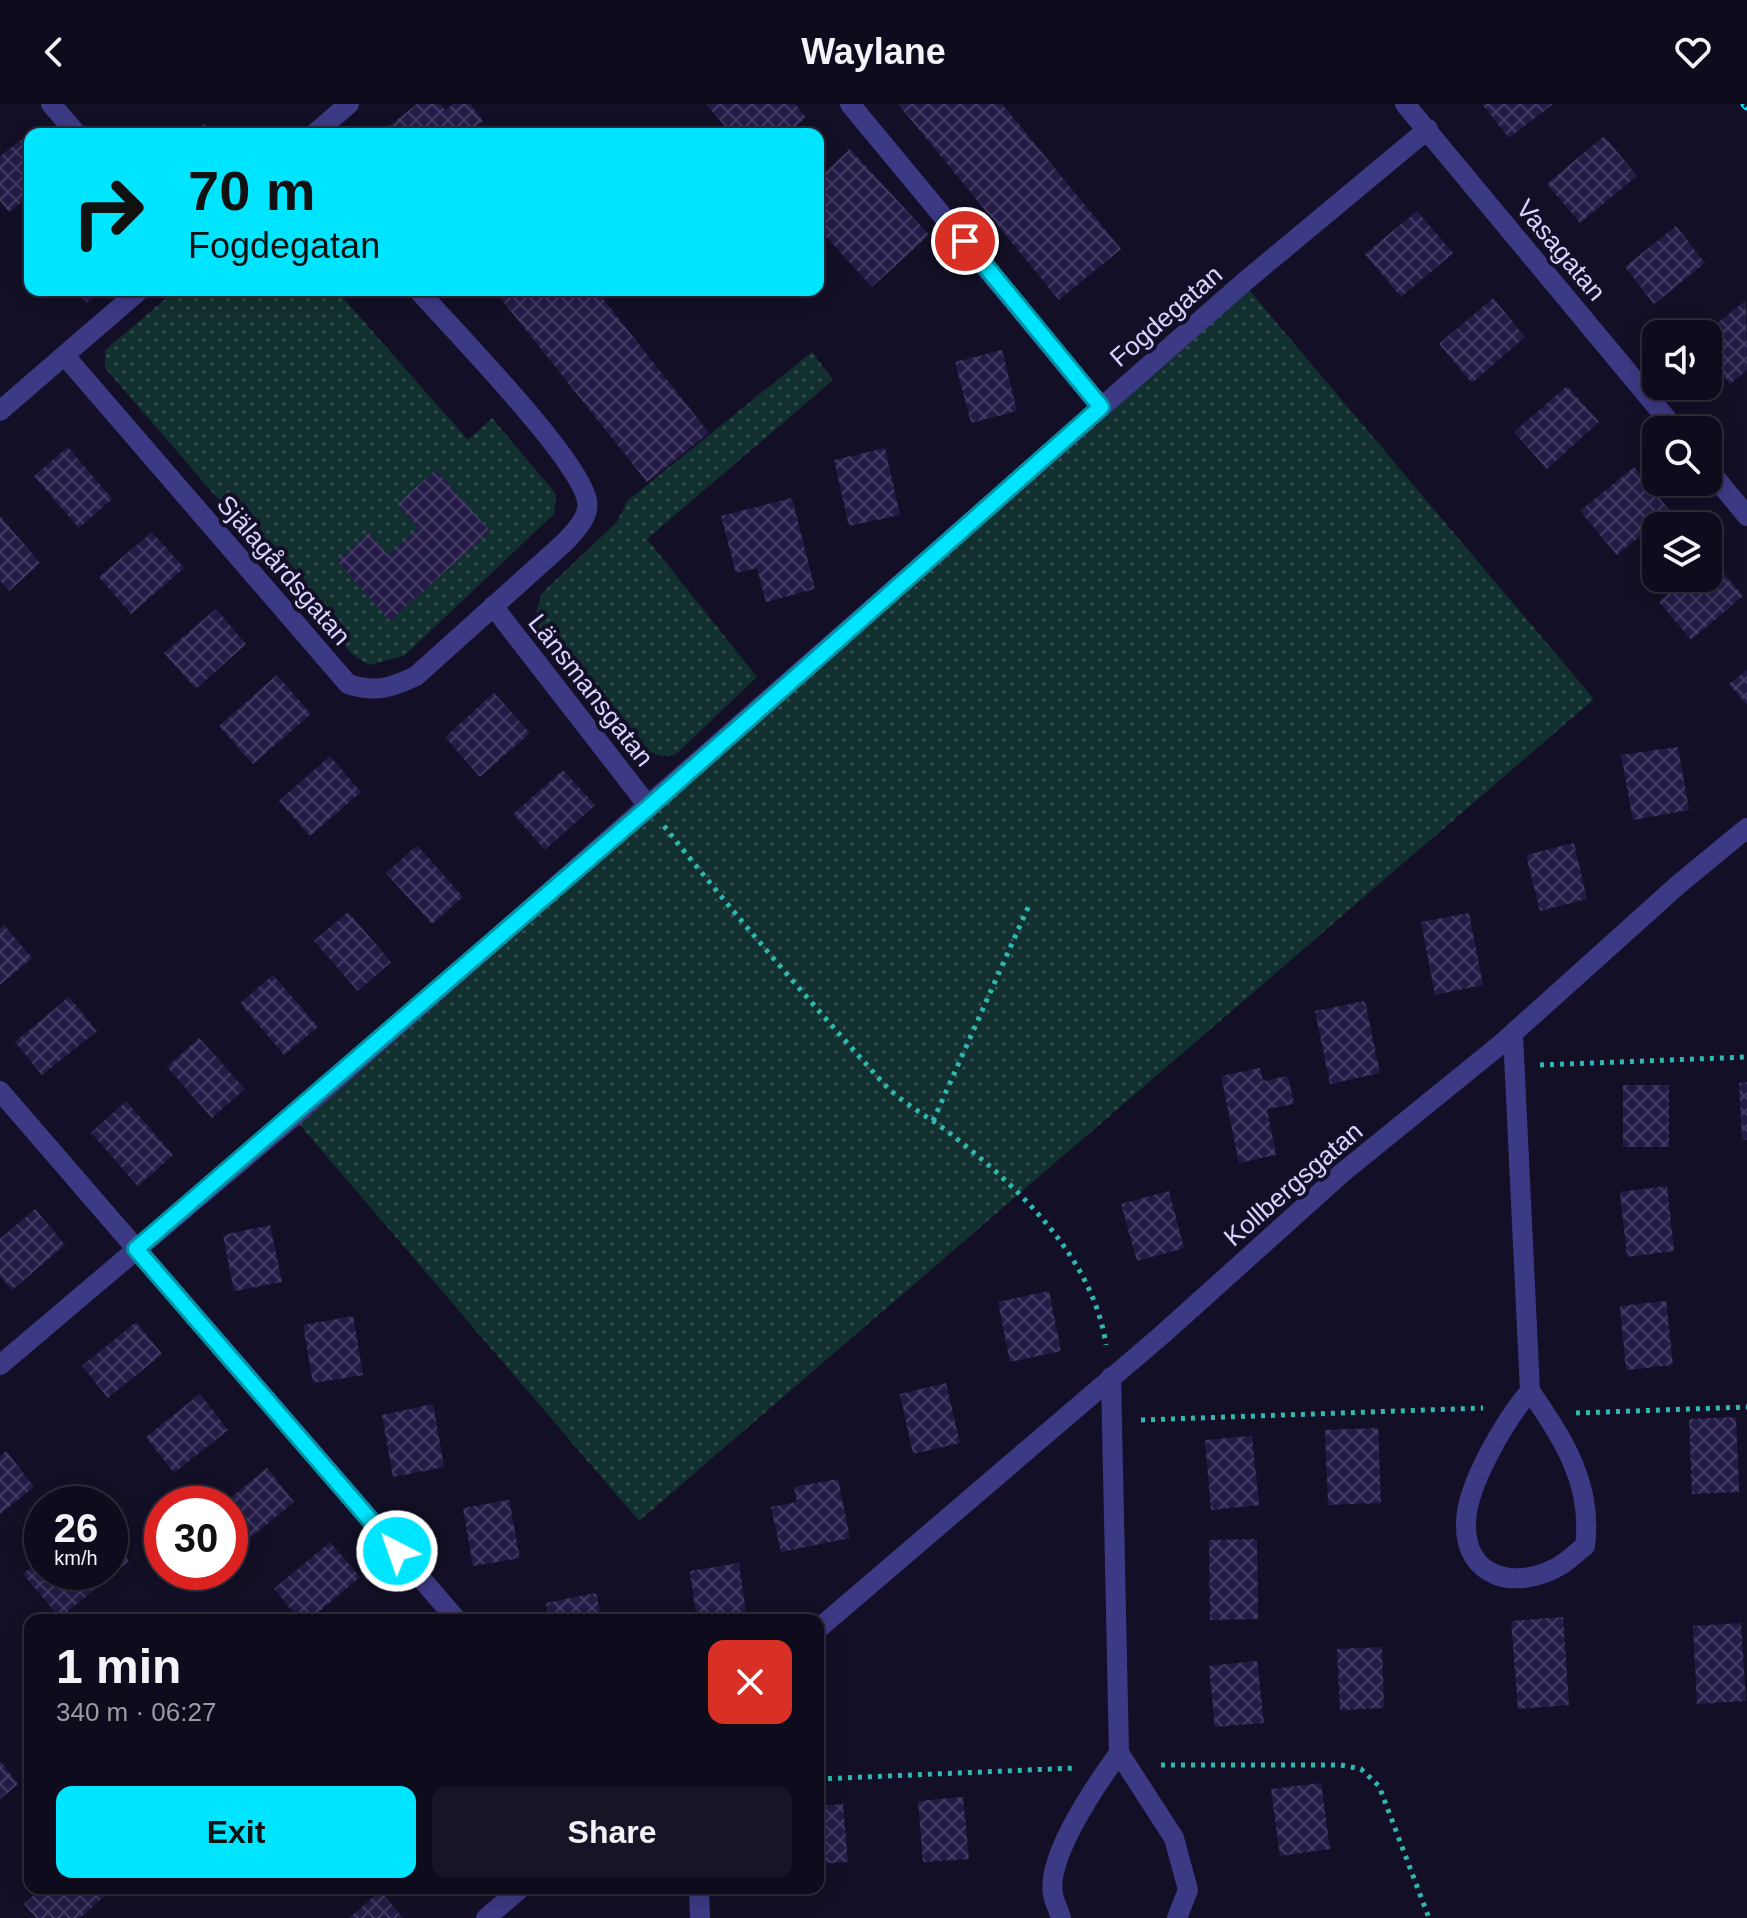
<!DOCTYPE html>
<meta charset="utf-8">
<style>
:root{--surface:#0e0b1c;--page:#171425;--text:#f1f3f6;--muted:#9b9ba3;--line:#2e2b3b;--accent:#00e5ff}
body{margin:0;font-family:Helvetica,sans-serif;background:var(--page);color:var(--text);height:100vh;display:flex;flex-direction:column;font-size:30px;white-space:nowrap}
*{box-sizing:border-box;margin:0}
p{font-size:26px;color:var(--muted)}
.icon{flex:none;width:44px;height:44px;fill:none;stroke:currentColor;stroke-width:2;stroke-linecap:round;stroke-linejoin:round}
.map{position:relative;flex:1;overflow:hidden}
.panel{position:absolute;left:24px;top:1510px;width:800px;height:280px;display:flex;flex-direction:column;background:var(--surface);border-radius:16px;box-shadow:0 4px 20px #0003,0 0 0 2px var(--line)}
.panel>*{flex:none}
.banner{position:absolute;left:24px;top:24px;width:800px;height:168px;border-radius:16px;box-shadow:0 4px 20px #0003,0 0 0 2px var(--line);background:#00e5ff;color:#111;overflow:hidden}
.controls{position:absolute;left:1642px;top:216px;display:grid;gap:16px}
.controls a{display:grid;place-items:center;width:80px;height:80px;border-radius:16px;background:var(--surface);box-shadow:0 4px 20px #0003,0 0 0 2px var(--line);font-size:40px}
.speed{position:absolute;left:24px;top:1382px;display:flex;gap:16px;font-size:40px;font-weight:700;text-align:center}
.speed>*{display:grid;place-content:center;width:104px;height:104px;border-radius:50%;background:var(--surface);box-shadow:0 4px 20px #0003,0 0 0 2px var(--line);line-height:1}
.speed small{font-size:20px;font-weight:400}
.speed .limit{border:12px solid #d22;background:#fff;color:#111}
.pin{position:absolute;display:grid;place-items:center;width:68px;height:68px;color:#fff;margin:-34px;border:4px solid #fff;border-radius:50%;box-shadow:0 2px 8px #0007}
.me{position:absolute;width:88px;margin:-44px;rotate:319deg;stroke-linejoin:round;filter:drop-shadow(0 0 6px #0008)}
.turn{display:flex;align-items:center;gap:28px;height:168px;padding:0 32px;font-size:36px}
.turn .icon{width:104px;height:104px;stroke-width:2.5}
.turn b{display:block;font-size:56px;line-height:68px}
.round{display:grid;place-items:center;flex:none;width:84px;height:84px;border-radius:16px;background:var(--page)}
.overview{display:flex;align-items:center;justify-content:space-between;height:136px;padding:0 32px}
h1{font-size:48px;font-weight:600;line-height:60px}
.button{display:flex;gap:16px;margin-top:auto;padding:16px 32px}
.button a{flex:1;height:92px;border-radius:16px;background:var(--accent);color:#111;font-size:32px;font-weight:600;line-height:92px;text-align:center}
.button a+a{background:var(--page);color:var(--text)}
header{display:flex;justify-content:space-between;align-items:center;height:104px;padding:0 32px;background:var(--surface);font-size:36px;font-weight:600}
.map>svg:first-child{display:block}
.park{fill:url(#park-dots)}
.building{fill:url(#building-cross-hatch)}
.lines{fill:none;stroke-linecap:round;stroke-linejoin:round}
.path{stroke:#2fb8b0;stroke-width:5;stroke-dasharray:4 6;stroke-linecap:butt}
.minor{stroke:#3d3a85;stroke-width:20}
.rail-casing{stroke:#00e5ff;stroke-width:9}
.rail{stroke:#130f26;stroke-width:6;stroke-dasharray:18;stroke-linecap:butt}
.route-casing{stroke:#0095a6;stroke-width:20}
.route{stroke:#00e5ff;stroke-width:14}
.labels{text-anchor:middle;stroke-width:8;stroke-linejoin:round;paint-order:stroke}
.street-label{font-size:26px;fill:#d9d4ff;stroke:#130f26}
</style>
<header><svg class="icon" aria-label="back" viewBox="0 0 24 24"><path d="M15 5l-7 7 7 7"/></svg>Waylane<svg class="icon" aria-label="heart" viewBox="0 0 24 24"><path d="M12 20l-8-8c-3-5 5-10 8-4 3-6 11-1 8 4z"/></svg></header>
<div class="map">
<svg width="1747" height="1814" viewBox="0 0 1747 1814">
<defs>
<pattern id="park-dots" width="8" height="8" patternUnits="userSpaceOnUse" patternTransform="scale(2)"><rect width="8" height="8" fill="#12302f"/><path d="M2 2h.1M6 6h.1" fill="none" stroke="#344d4e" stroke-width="1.8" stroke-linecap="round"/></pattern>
<pattern id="building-cross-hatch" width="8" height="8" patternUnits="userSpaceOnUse" patternTransform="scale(2)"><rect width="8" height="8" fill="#241b47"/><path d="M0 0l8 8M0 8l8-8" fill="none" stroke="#433b63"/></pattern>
</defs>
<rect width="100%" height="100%" fill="#130f26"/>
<!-- park -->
<path class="park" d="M1243,179l351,416 -955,822 -346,-404z
M176,186h160l132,150 24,-22 64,76 -2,20 -150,142 -35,9 -18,-12 -246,-285v-18z
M812,248l21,28 -186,159 110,138 -82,78 -14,1 -14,-5 -107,-119 -4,-20 6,-19 75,-71 10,-21z"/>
<!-- building -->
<path class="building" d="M417,0h23l5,6 8,-6h17l13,17 -11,8 4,5h-97z
M706,0h89l11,13 -19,17h-55z
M898,0h104l119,145 -62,51z
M1482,0h71l-44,34z
M204,20l8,10h-20z
M1604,32l33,40 -57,47 -33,-39z
M21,36l9,11v45l-21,16 -9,-11v-45z
M850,45l79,86 -57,52 -54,-59v-49z
M1417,107l36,42 -52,44 -36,-43z
M1676,122l29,37 -51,41 -29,-37z
M76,186h26l-15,13z
M494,186h102l113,143 -62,49z
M1493,194l32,39 -53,46 -33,-39z
M1746,196l1,70 -17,14 -22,-28v-22h-4z
M1002,246l15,61 -46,12 -16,-61z
M1567,282l32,36 -52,47 -33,-37z
M68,343l44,52 -33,29 -45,-52z
M885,344l15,67 -51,11 -15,-66z
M1634,363l36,44 -53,44 -37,-44z
M436,366l54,61 -100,90 -53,-60 32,-28 19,22 31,-27 -22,-24z
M792,394l23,91 -49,13 -9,-34 -21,5 -15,-57z
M0,412l40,47 -31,28 -9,-10z
M152,428l32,36 -53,46 -32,-37z
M1711,454l32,38 -52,44 -32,-38 28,-24h21z
M216,505l30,35 -50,45 -32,-36z
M1747,566v35l-18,-21z
M277,571l34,39 -58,50 -34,-38z
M494,589l36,40 -50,44 -35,-40z
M1678,643l11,63 -56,10 -12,-65z
M330,652l31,36 -51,44 -31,-35z
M563,666l32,35 -50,45 -32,-36z
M1574,739l13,56 -47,12 -14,-56z
M417,741l46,52 -31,27 -46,-51z
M348,808l43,50 -33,29 -44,-50z
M1469,809l14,72 -48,10 -14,-73z
M4,821l28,33 -32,27v-57z
M273,871l45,52 -34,28 -44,-52z
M69,893l28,34 -55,44 -27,-33z
M1365,897l15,72 -50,11 -15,-73z
M199,934l46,51 -33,29 -45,-51z
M1260,964l3,13 25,-5 6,28 -27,5 9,46 -37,8 -18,-87z
M1747,978v58h-5l-3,-57z
M1623,981h46v62h-46z
M126,997l47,54 -35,31 -47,-53z
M1667,1082l7,65 -47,6 -7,-65z
M1169,1087l15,57 -47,13 -16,-57z
M35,1105l30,36 -53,45 -12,-14v-37z
M270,1121l12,57 -48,9 -11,-56z
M1049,1187l12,60 -51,11 -12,-60z
M1666,1197l7,64 -47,5 -6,-64z
M353,1212l10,59 -50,8 -10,-58z
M136,1218l26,32 -54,44 -26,-32z
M946,1279l14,60 -47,11 -13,-60z
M200,1290l28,36 -54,43 -28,-36z
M433,1300l11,63 -51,10 -11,-62z
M1736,1313l3,75 -47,2 -3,-75z
M1378,1324l3,75 -53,2 -3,-75z
M1252,1332l7,69 -48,5 -6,-70z
M6,1347l28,36 -34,27v-58z
M267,1364l27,34 -55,45 -9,-11v-32h-7z
M838,1375l12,59 -69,14 -10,-45 26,-5 -3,-15z
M509,1396l11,58 -47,8 -10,-58z
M110,1433l19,24 -69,57 -37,-44 19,-16v14h68z
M1257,1435l1,80 -48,1 -1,-80z
M330,1438l30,35 -51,43h-9l-26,-31z
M739,1459l8,57h-50l-7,-49z
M596,1489l6,27h-53l-3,-17z
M1563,1513l6,88 -51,4 -7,-88z
M1741,1519l5,78 -49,3 -4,-78z
M1382,1543l2,61 -44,2 -3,-61z
M1257,1557l7,62 -49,4 -6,-61z
M0,1657l18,23 -18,15z
M1321,1679l9,66 -50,7 -9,-67z
M963,1693l6,62 -46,3 -5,-61z
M843,1700l5,58 -30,2v-58z
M42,1784h59l6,6 -27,24h-44l-12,-14z
M380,1787l23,27h-54z"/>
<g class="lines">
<!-- path -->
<path class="path" d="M664,722c70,88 145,175 220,258 19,20 47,34 68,51 66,52 141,122 154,210
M1540,961l207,-8
M933,1017l97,-218
M1576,1309l171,-6
M1141,1316l342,-12
M1161,1661h180l20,4 18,17 50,132
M818,1675l257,-11"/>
<!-- minor -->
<path class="minor" d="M51,0l26,30
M850,0l251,303
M1405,0l271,326
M314,30l35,-30
M65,252l283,328c27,9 43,4 68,-8l149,-134c10,-11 25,-25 22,-41 -7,-42 -135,-172 -169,-211
M0,307l140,-121
M1708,365l39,47
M493,502l156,201
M1513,930l17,357c34,48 63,95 55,155 -8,6 -16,14 -24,19 -43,26 -97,15 -95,-43 1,-38 40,-103 64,-131
M0,987l457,529
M0,1261l293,-248 950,-834 185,-154
M1111,1273l8,376 55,85 14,52 -11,28
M818,1525l345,-295 179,-161 159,-129 178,-160 68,-56
M699,1784l1,30
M486,1814l35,-30
M1061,1814c-2,-8 -7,-16 -8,-24 -7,-37 45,-112 66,-141"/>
<defs>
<path id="rail" d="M1745,0l2,2"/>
</defs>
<!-- rail casing -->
<use href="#rail" class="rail-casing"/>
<!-- rail -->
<use href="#rail" class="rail"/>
</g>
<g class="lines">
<defs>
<path id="route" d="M397,1447l-261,-302 513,-442 452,-400 -136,-166"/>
</defs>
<!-- route casing -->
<use href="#route" class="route-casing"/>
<!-- route -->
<use href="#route" class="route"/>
</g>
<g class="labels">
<!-- street labels -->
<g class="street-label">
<text transform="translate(1561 146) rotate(50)" y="9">Vasagatan</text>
<text transform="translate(1166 212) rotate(-41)" y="9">Fogdegatan</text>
<text transform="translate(284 466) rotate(49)" y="9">Själagårdsgatan</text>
<text transform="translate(591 586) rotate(52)" y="9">Länsmansgatan</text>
<text transform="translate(1293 1080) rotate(-41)" y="9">Kollbergsgatan</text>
</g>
</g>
</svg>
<div class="controls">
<a><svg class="icon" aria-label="sound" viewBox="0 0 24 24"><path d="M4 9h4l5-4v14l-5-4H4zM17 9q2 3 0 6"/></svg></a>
<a><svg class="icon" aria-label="search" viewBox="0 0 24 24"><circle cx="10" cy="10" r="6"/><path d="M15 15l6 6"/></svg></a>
<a><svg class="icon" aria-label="layers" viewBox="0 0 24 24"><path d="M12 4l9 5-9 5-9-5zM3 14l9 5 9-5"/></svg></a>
</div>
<div class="speed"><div>26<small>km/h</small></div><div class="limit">30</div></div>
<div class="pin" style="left:965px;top:137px;background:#d93025"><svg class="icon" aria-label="arrive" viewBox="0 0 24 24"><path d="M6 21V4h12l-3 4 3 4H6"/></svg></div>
<svg class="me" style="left:397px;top:1447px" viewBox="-20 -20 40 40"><circle r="17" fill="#00e5ff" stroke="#fff" stroke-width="3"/><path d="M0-11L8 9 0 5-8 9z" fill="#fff"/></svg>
<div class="banner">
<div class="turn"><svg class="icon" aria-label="right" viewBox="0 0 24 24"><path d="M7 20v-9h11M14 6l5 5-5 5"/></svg><div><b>70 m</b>Fogdegatan</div></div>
</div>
<section class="panel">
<div class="overview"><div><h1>1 min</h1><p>340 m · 06:27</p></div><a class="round" style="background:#d93025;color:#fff"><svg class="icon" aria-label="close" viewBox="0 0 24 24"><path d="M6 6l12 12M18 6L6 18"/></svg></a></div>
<div class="button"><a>Exit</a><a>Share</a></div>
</section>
</div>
